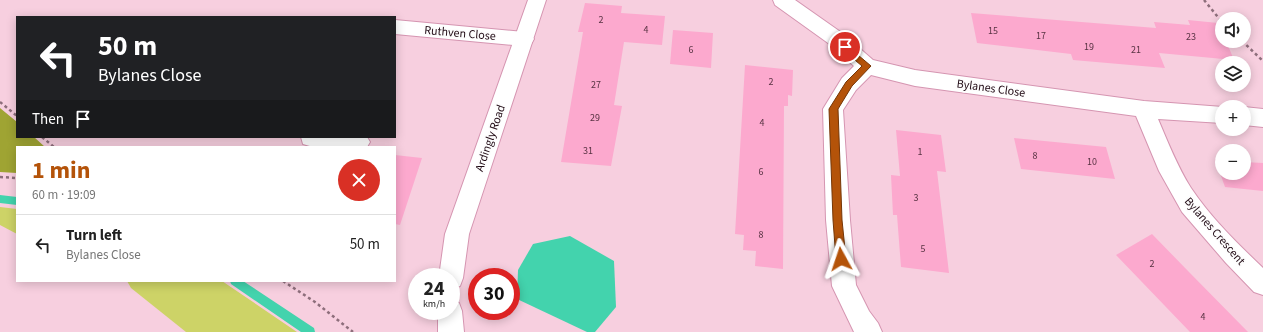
<!DOCTYPE html>
<meta charset="utf-8">
<style>
:root{--surface:#fff;--page:#f2f2f2;--text:#222;--muted:#767676;--line:#e0e0e0;--accent:#b45309}
body{margin:0;font-family:"Source Sans 3",sans-serif;background:var(--page);color:var(--text);height:100vh;display:flex;flex-direction:column;font-size:15px;white-space:nowrap}
*{box-sizing:border-box;margin:0}
p{font-size:13px;color:var(--muted)}
.icon{flex:none;width:22px;height:22px;fill:none;stroke:currentColor;stroke-width:2;stroke-linecap:round;stroke-linejoin:round}
.map{position:relative;flex:1;overflow:hidden}
.drawer{position:absolute;left:16px;top:146px;width:380px;height:136px;display:flex;flex-direction:column;background:var(--surface);border-radius:0px;box-shadow:0 2px 10px #0003}
.drawer>*{flex:none}
.top-card{position:absolute;left:16px;top:16px;width:380px;height:122px;border-radius:0px;box-shadow:0 2px 10px #0003;background:#202124;color:#fff;overflow:hidden}
.fabs{position:absolute;left:1215px;top:12px;display:grid;gap:8px}
.fabs a{display:grid;place-items:center;width:36px;height:36px;border-radius:50%;background:var(--surface);box-shadow:0 2px 10px #0003;font-size:20px}
.speed{position:absolute;left:408px;top:268px;display:flex;gap:8px;font-size:20px;font-weight:700;text-align:center}
.speed>*{display:grid;place-content:center;width:52px;height:52px;border-radius:50%;background:var(--surface);box-shadow:0 2px 10px #0003;line-height:1}
.speed small{font-size:10px;font-weight:400}
.speed .limit{border:6px solid #d22;background:#fff;color:#111}
.pin{position:absolute;display:grid;place-items:center;width:34px;height:34px;color:#fff;margin:-17px;border:2px solid #fff;border-radius:50%;box-shadow:0 1px 4px #0007}
.me{position:absolute;width:44px;margin:-22px;rotate:355deg;stroke-linejoin:round;filter:drop-shadow(0 0 3px #0008)}
.turn{display:flex;align-items:center;gap:14px;height:84px;padding:0 16px;font-size:18px}
.turn .icon{width:52px;height:52px;stroke-width:2.5}
.turn b{display:block;font-size:28px;line-height:34px}
.then{display:flex;align-items:center;height:38px;padding:0 16px;background:#0003;gap:8px;font-size:15px}
.round{display:grid;place-items:center;flex:none;width:42px;height:42px;border-radius:21px;background:var(--page)}
.headline{display:flex;align-items:center;justify-content:space-between;height:68px;padding:0 16px}
h1{font-size:24px;font-weight:700;line-height:30px;color:var(--accent)}
ul{padding:0;list-style:none}
li{display:flex;align-items:center;gap:12px;height:60px;padding:0 16px;border-top:1px solid var(--line)}
li div{flex:1}
li b{display:block;font-size:15px}
li em{font-style:normal}
.map>svg:first-child{display:block}
.green{fill:#cdd367}
.forest{fill:#9fa433}
.water{fill:#43d3ad}
.lines{fill:none;stroke-linecap:round;stroke-linejoin:round}
.stream{fill:#43d3ad;fill-rule:evenodd}
.building{fill:#fca9ce}
.minor-casing{stroke:#d595b1;stroke-width:2}
.tertiary-casing{stroke:#d595b1;stroke-width:2}
.path{stroke:#8d6e7b;stroke-width:2.5;stroke-dasharray:3 3;stroke-linecap:butt}
.minor{fill:#fff;fill-rule:evenodd}
.tertiary{fill:#fff;fill-rule:evenodd}
.route{fill:#b45309;stroke:#753606}
.labels{text-anchor:middle;stroke-width:3.5;stroke-linejoin:round;paint-order:stroke}
.number-label{font-size:10px;fill:#573242}
.street-label{font-size:12px;fill:#200a14;stroke:#fdfdfd}
</style>
<div class="map">
<svg width="1263" height="332" viewBox="0 0 1263 332">
<rect width="100%" height="100%" fill="#f7cfdf"/>
<!-- green -->
<path class="green" d="M0,207l17,2v25l-17,-9z
M127,281h95l75,51h-111l-55,-44z"/>
<!-- forest -->
<path class="forest" d="M0,108l17,14v15h17l11,10h-28v26l-17,-1z"/>
<!-- water -->
<path class="water" d="M570,236l44,25 2,46 -21,25h-8l-70,-33 1,-29 15,-26z"/>
<g class="lines">
<!-- stream -->
<path class="stream" d="M0,195l17,2v8l-17,-2z
M230,281h13l71,47 1,4h-14l-70,-48z"/>
</g>
<!-- building -->
<path class="building" d="M585,3l37,3 -1,7 44,3 -3,29 -38,-3 -10,63 8,1 -11,60 -50,-4 22,-130h-5z
M971,13l185,15 -2,-6 36,3 -2,-5 30,3 4,9v9h4l8,19 -75,-7 6,15 -92,-8 -2,-6 -94,-11z
M673,30l40,3 -2,35 -41,-4z
M745,65l48,5 -1,26 -4,-1v11h-4l-1,163 -28,-3 1,-15 -13,-1 1,-15 -9,-1z
M896,130l45,5 5,37 -9,-1 12,102 -48,-6 -4,-52h-4l-2,-40 9,1z
M1014,138l92,9 9,32 -94,-10z
M395,155l27,3 -22,67 -5,-1z
M1215,159h7v14h22v-11l19,1v28l-38,-4z
M1152,234l37,38 59,60h-58l-74,-77z"/>
<g class="lines">
<defs>
<path id="minor" d="M773,0h22l47,33 31,27 42,10 229,31 79,6h-1v16l-64,-4c10,23 19,47 33,69 20,30 46,55 72,80v27l-9,-3 -28,-29 -44,-51 -23,-41 -23,-55 -221,-30 -44,-11 -15,15 -13,20 7,110 6,65 13,26 9,12 4,9h-28l-22,-46 -6,-66 -3,-111 19,-31 12,-12 -26,-23 -53,-38z
M395,20l129,12 7,2 3,5 -3,5 -7,2 -129,-12z
M1244,107l19,2v18l-19,-2z
M301,137h66l3,5 -3,5h-54l-10,-3z"/>
<path id="tertiary" d="M528,0h18l-77,234 -6,44 -3,8 -9,3v-12h-12l6,-43z
M451,299l8,4 3,8 2,21h-26v-21h13z"/>
</defs>
<!-- minor casing -->
<use href="#minor" class="minor-casing"/>
<!-- tertiary casing -->
<use href="#tertiary" class="tertiary-casing"/>
<!-- path -->
<path class="path" d="M1204,0l18,22
M1242,41l21,20
M0,102l17,14
M42,137l12,10
M0,177l17,1
M283,281l32,21 38,30"/>
<!-- minor -->
<use href="#minor" class="minor"/>
<!-- tertiary -->
<use href="#tertiary" class="tertiary"/>
</g>
<!-- route -->
<path class="route" d="M845,44l26,22 -19,20 -14,23 4,111 4,39 -5,5 -5,-5 -3,-39 -4,-111 17,-27 16,-16 -19,-16 -2,-3z"/>
<g class="labels">
<!-- number labels -->
<g class="number-label">
<text x="601" y="23">2</text>
<text x="646" y="33">4</text>
<text x="993" y="34">15</text>
<text x="1041" y="39">17</text>
<text x="1191" y="40">23</text>
<text x="1089" y="50">19</text>
<text x="691" y="53">6</text>
<text x="1136" y="53">21</text>
<text x="771" y="85">2</text>
<text x="596" y="88">27</text>
<text x="595" y="121">29</text>
<text x="762" y="126">4</text>
<text x="588" y="154">31</text>
<text x="920" y="155">1</text>
<text x="1035" y="159">8</text>
<text x="1092" y="165">10</text>
<text x="761" y="175">6</text>
<text x="916" y="201">3</text>
<text x="761" y="238">8</text>
<text x="923" y="252">5</text>
<text x="1152" y="267">2</text>
<text x="1203" y="320">4</text>
</g>
<!-- street labels -->
<g class="street-label">
<text transform="translate(460 33) rotate(5)" y="4">Ruthven Close</text>
<text transform="translate(991 88) rotate(8)" y="4">Bylanes Close</text>
<text transform="translate(490 138) rotate(-71)" y="4">Ardingly Road</text>
<text transform="translate(1215 231) rotate(49)" y="4">Bylanes Crescent</text>
</g>
</g>
</svg>
<div class="fabs">
<a><svg class="icon" aria-label="sound" viewBox="0 0 24 24"><path d="M4 9h4l5-4v14l-5-4H4zM17 9q2 3 0 6"/></svg></a>
<a><svg class="icon" aria-label="layers" viewBox="0 0 24 24"><path d="M12 4l9 5-9 5-9-5zM3 14l9 5 9-5"/></svg></a>
<a>+</a>
<a>−</a>
</div>
<div class="speed"><div>24<small>km/h</small></div><div class="limit">30</div></div>
<div class="pin" style="left:845px;top:47px;background:#d93025"><svg class="icon" aria-label="arrive" viewBox="0 0 24 24"><path d="M6 21V4h12l-3 4 3 4H6"/></svg></div>
<svg class="me" style="left:841px;top:259px" viewBox="-20 -20 40 40"><path d="M0-17L14 15 0 8-14 15z" fill="#b45309" stroke="#fff" stroke-width="4"/></svg>
<div class="top-card">
<div class="turn"><svg class="icon" aria-label="left" viewBox="0 0 24 24"><path d="M17 20v-9H6M10 6l-5 5 5 5"/></svg><div><b>50 m</b>Bylanes Close</div></div>
<div class="then">Then<svg class="icon" aria-label="arrive" viewBox="0 0 24 24"><path d="M6 21V4h12l-3 4 3 4H6"/></svg></div>
</div>
<section class="drawer">
<div class="headline"><div><h1>1 min</h1><p>60 m · 19:09</p></div><a class="round" style="background:#d93025;color:#fff"><svg class="icon" aria-label="close" viewBox="0 0 24 24"><path d="M6 6l12 12M18 6L6 18"/></svg></a></div>
<ul>
<li><svg class="icon" aria-label="left" viewBox="0 0 24 24"><path d="M17 20v-9H6M10 6l-5 5 5 5"/></svg><div><b>Turn left</b><p>Bylanes Close</p></div><em>50 m</em></li>
</ul>
</section>
</div>
